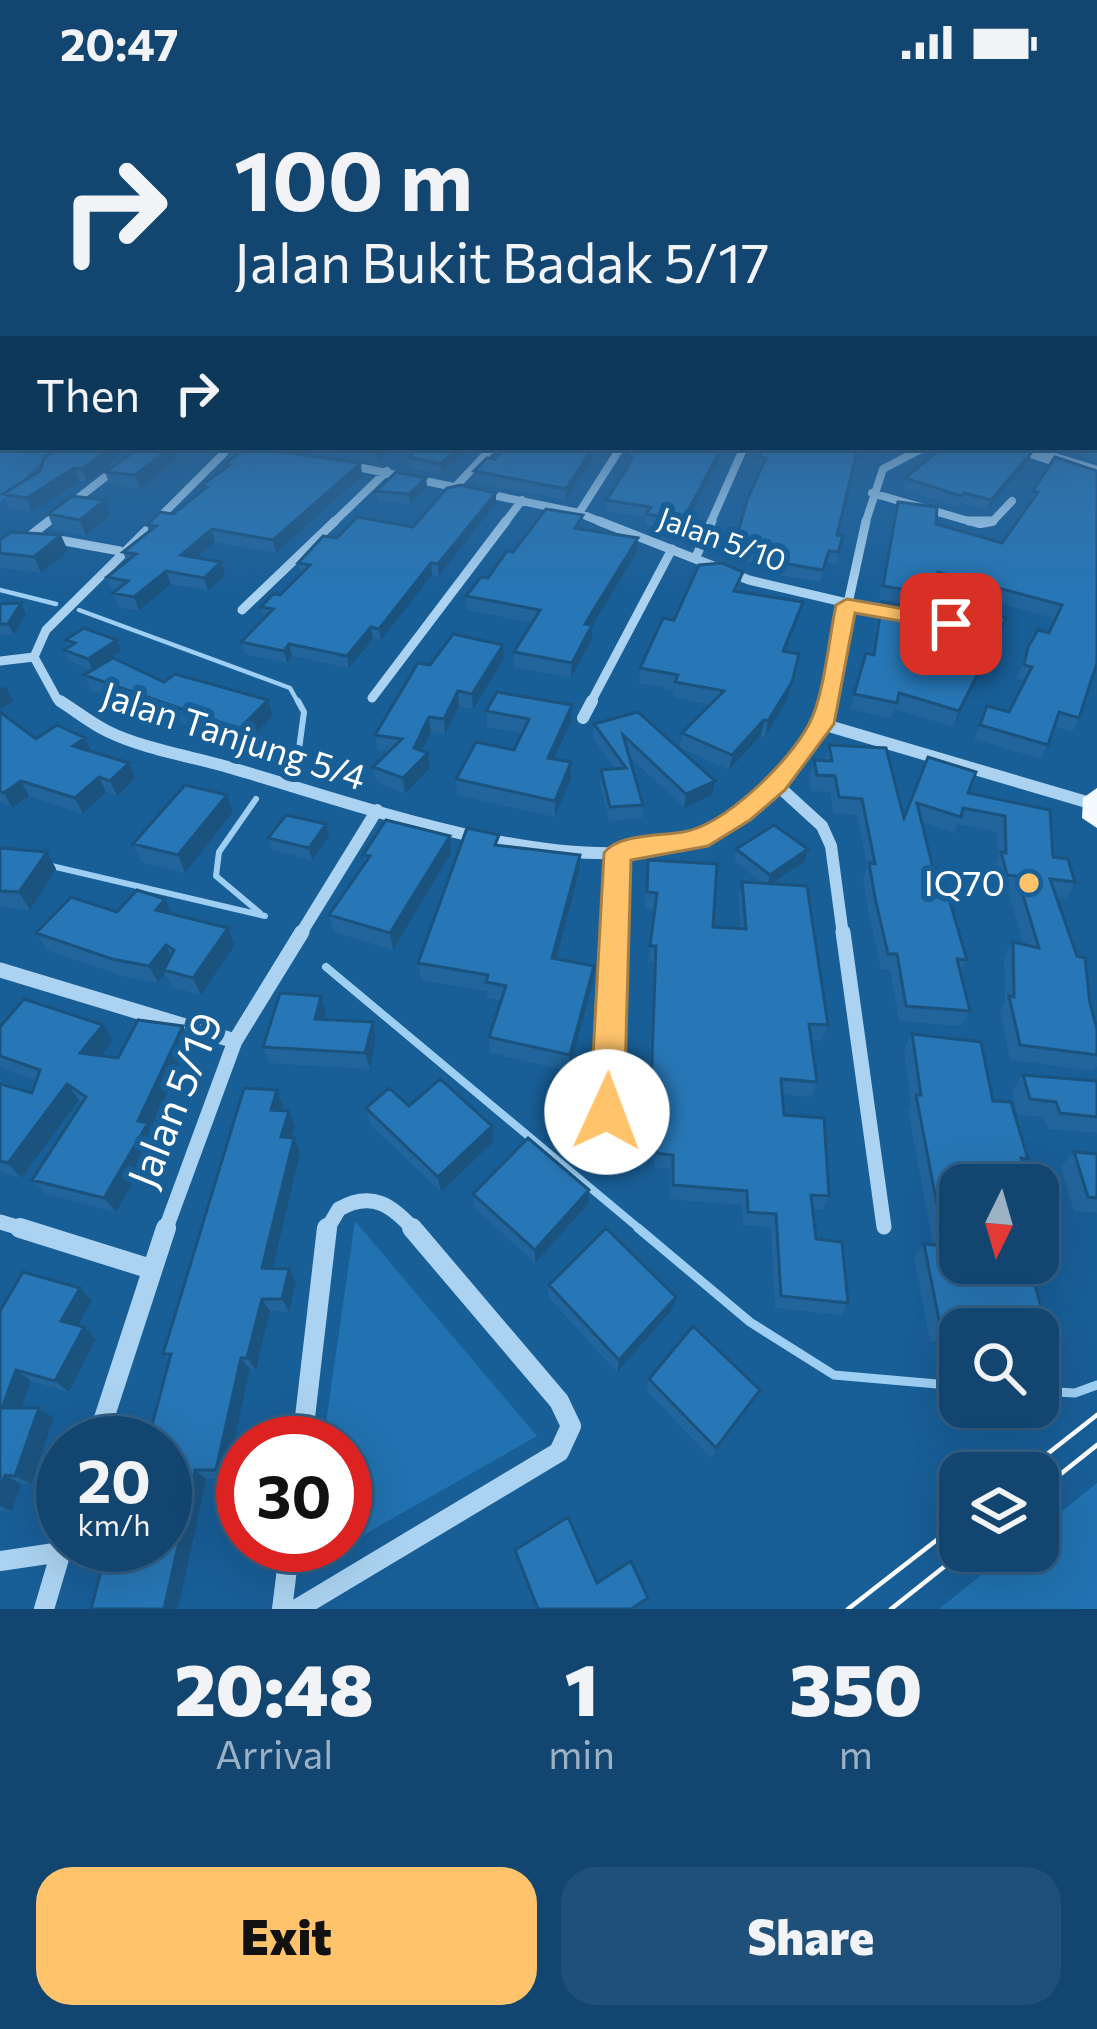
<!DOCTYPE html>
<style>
:root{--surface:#124671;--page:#1f5079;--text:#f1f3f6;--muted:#9cb1c3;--line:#315e84;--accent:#ffc46b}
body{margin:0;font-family:Commissioner,sans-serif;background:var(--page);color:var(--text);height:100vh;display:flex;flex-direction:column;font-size:45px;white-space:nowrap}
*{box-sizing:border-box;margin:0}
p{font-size:39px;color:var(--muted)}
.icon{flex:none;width:66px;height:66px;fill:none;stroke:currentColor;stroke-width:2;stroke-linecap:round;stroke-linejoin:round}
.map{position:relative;height:1525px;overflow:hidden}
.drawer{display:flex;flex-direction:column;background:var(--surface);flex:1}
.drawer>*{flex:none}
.banner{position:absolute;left:0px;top:0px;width:1098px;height:366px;box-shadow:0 12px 48px #0002,0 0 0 3px var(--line);background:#124671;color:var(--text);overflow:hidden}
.needle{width:78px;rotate:185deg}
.fabs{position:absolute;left:939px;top:1080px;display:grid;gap:24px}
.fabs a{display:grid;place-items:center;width:120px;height:120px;border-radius:24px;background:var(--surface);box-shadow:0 12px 48px #0002,0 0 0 3px var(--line);font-size:60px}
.speed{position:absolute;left:36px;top:1332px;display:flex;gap:24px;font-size:60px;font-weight:700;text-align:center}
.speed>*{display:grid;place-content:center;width:156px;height:156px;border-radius:50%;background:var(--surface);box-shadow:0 12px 48px #0002,0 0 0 3px var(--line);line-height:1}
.speed small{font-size:30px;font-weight:400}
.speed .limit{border:18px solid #d22;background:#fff;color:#111}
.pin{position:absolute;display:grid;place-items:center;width:102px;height:102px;color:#fff;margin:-51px;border-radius:24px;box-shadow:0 6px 18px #0006}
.me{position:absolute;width:132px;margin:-66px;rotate:2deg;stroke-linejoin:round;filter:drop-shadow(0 0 9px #0008)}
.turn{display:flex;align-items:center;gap:42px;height:252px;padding:0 36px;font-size:54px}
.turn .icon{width:156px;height:156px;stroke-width:2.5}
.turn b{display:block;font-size:84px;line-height:102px}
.then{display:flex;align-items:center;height:114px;padding:0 36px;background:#0003;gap:24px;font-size:45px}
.eta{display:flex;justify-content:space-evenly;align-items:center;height:204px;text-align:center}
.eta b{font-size:72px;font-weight:800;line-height:84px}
.primary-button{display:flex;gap:24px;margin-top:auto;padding:24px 36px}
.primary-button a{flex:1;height:138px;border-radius:36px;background:var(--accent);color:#111;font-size:48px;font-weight:800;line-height:138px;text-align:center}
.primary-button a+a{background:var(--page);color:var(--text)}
.status{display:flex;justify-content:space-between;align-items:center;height:84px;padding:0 60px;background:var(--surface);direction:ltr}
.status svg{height:33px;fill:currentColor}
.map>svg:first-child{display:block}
.green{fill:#2172b0}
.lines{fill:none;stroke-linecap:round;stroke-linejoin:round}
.stream-far3{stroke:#9ecff3;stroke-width:4.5}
.stream-far2{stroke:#9ecff3;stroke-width:6}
.stream-far1{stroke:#9ecff3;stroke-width:8}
.stream{stroke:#9ecff3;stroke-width:9}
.lane{stroke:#abd3f1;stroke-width:6}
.street-far4{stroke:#abd3f1;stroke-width:8}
.street-far3{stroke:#abd3f1;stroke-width:9}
.street-far2{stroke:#abd3f1;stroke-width:12}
.street-far1{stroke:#abd3f1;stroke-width:15}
.street{stroke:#abd3f1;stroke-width:20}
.primary{fill:#f5faff;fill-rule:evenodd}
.tram{stroke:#fff;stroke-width:4.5}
.wall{fill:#22659c}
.shaded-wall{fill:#1b537f}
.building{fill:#2776b5;stroke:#1b537f;stroke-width:3}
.route{fill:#ffc46b;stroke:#a67f46;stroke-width:3}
.poi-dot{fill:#ffc46b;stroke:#185e97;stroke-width:4.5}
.labels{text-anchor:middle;stroke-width:12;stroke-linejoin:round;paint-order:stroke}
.far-street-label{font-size:30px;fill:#fff;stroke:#185e97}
.street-label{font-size:36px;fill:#fff;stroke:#185e97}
.poi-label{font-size:36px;fill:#fff;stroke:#185e97;text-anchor:end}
.near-street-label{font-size:42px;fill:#fff;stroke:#185e97}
</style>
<div class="status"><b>20:47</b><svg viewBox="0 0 49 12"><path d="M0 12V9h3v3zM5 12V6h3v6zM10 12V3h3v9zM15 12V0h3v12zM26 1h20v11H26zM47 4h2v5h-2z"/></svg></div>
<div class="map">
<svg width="1097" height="1525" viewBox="0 0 1097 1525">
<rect width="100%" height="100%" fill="#185e97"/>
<!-- green -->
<path class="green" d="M0,297l3,66h53l-56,56z
M355,1137l182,215 -233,133 4,-24h37v-102h-22z
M1097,1399v126h-158l72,-58h27v-21z"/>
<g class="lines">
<!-- stream-far3 -->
<path class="stream-far3" d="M0,506l56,14
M79,526l211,78 9,16"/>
<!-- stream-far2 -->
<path class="stream-far2" d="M298,617l6,11 -5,37
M256,715l-37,53 -3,24 44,37
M0,770l265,62"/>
<!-- stream-far1 -->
<path class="stream-far1" d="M326,883l316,264"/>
<!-- stream -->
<path class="stream" d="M638,1144l112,94 84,53 126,11
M1038,1307l37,2 22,-8"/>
<!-- lane -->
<path class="lane" d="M1026,363l71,22"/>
<!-- street-far4 -->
<path class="street-far4" d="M1010,363l87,29
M348,381l231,48 27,11
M457,401l32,-34
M872,409l107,31
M579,429l42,-66
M45,440l73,-57
M153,440l77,-77
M332,440l55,-53
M504,440l18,-24
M710,440l34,-77
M865,440l18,-55 42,-22
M981,440l11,-2 20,-21"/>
<!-- street-far3 -->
<path class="street-far3" d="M49,437l-18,14 89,16
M599,437l150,59 145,34
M969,437h24
M695,475l17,-38
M242,526l93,-89
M914,533l37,7
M0,577l34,-4
M372,614l134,-177
M65,620l-8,-5 -23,-42 12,-27 110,-109
M590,620l82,-155
M826,620l40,-183"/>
<!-- street-far2 -->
<path class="street-far2" d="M60,617c16,10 31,22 47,30 38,19 89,26 131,39 118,34 307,103 428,78 64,-14 147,-81 161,-147
M583,634l9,-17
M822,640l275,81
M776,700l46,42 9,20 12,89
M300,851l77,-125
M614,851l3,-83"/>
<!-- street-far1 -->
<path class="street-far1" d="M843,848l41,295
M0,886l235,71
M607,1027l7,-179
M0,1138l30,9
M165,1147l70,-190 67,-109
M326,1147l13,-22c33,-19 54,-3 76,22"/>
<!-- street -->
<path class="street" d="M20,1144l131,41
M96,1359l70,-215
M302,1359l25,-215
M0,1477l61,-9
M44,1525l19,-64
M282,1525l8,-64
M297,1525l262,-157 12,-26 -12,-25 -147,-173"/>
<!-- primary -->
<path class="primary" d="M1097,704v40l-15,-10 1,-20z"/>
<!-- tram -->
<path class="tram" d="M1023,1389l74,-58
M1038,1408l59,-47
M848,1525l112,-87
M891,1525l73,-58"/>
</g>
<!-- wall -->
<path class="wall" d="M1097,349v29l-35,-12 1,-3h32z
M141,363h77l-10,10 -31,2 -37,30 -30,-4 -5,-13z
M226,363l136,29 -86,77 -61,-11 -17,16 27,17 -17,16 -37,-7 -32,27 -21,-4 -5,-14 2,-1 -3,-1 -5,-14 20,-15 -4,-10 26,-20 -2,-7 26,-11 30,-23 -2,-5 24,-17 -1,-5 5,-4z
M279,363h114l-15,14z
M471,363l-30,27 -31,-6 -1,-11z
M633,363h93l-44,85 -37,-7 1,-8 -40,-6v-11l22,-34 -1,-11z
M764,363h115l-3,9 -19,-2 -20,81 6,1 -7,28 -10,-2 -6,20 -40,-7 2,-8 -49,-8 1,-12 27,-79h-3z
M592,366v10l-26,40 -91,-18 -1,-11 21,-12z
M957,367l75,1 -4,10 -41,48 -26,-7 -4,4 -55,-19 3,-10z
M119,373l-32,25 -8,-1 -47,31 -23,-4 -6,-14 37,-23z
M1055,373l24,261 -7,14 -18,-6 -13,33 -67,-20 13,-33 22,6 16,-32 -7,-2 10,-31 21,-14 7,-14 -123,-34 -7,22 -47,-8 19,-97 38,22 66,19 28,-39 3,-13z
M426,394l1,10 -17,16 -32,-3 -2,-10z
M496,409v10l-57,73 -7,-1 -51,65 -8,-1 -24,29 -57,-12 -5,7 -43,-9 -3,-12 23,-24 -3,-11 19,-12 21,-21 -3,-11 39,-25 76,-11z
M48,430l62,1 -24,21 -32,-6z
M582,445l55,23 -45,73v14l-21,39 -57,-11v-15l19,-29 -66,-13 -1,-14 22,-18 25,-26z
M0,456l68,11 -27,22 -41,-5z
M743,488l-5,20 65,10 -4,15 -14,34 14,3 -10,43 -24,40 -4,-2 -32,35 -49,-22 2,-15 29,-28 -38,-8 1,-7 -35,-7 1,-15 34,-48z
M882,518l44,32 30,5 50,-21 -53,109 -58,-18 -4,10 -41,-10 16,-56 6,2 5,-38z
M0,520l26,10 -12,21 -14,-1z
M65,556h52l4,11 -26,18 178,47 -29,29 -153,-54 -7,-16 8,-5 -23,-9 -5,-11 5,-3z
M503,561l1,14 -31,50 -14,-3 -14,28 -14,-2 -9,19 6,2 2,15 -25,26 -29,-12 -3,-15 16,-15 -11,-2 -3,-15 55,-70z
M572,621l-1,16 -16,38 16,3v16l-16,39 -98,-22 -1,-16 58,-29 8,-17 -35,-6 -1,-16z
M0,628l36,27 49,-1 6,14 38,11 6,15 -18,18 -11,-4 -23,22 -54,-18 -17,12 -12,-7z
M638,628l77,69 -3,14 -28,13 -55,-52 14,49 -1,13 -33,3 -9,-37 1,-14 14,-1 -22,-31 1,-14z
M829,661l75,73 24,-61 40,36 82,17 3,47 22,25 -9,16 -10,-1 41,132v37l-4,5 -83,-11 -10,-49 5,-8 -1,-46 9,-15 11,2 -16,-52 -10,-1 -5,-23 5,-9 -1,-27 -40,-8 -3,9 -32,-11 11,46 34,92 -7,12 10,39 -9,15 -62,-5 -9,-51 -9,-1 -12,-55 -6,-35 4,-12 -10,-52 -23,-2 -4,-21 -18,-1 -3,-15 5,-16h10z
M233,728l-48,61 -44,-11 -8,-18z
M329,752l-17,24 -40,-10 -4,-12z
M500,761l80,10 -1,17 -23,87 38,7 -1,17 -24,88 -79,-18 -1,-16 12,-36 -14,-3v-7l-66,-11 -3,-17z
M0,764l47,4 9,17 -26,41 -30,-3z
M736,765h72l-3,12 -33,23 56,141 -6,16 -11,-1 6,42 -6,15 -29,-2 2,20 45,81 -7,14 -10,-1 4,30 32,64 -7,12 -66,-7 -4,-81 -28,-2 -1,-20 -72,-6v-30l-16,-2v-65l-6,-1 6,-139h-6l7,-53h-10l3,-49 65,67 28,2 -3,-31 4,-16 21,1 -29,-22z
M451,769l-58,97 -60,-18 -4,-17 36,-51 -2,-9z
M117,828l55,2 56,14 7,17 -34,50 -29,-8 -7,-14 -7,10 -36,-7 -75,-26 -11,-17z
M326,928l-2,7 49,3 3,16 -6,31 -101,-6 -6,-16z
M183,942l8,16 -40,86 7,10 -42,74 -70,-18 -14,-14 51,-78 -4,-2 -58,78 -21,-7v-87l32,9 4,-13 -32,-11 -4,-5v-37l113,14 -12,15 17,2z
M912,950l81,67 35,58 -5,6 -63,20 83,129 -13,11 -43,-3 -27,7v14l-30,-2 -16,-84 10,-13h9l-25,-134 3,-6 -7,-54z
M1023,991l74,6v52l-49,-4 -4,-12 -26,-2 -6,-24z
M277,1006l6,16 -1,4 13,16 -3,12 8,15 -27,115 23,14 -7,30 -19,-1 -14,59 -6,-1 -24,110h-20l-41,66 4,-185 -6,-6z
M366,1024l126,18 2,15 -53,51 -71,-68z
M1074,1068l23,2v59l-23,-2 -13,-45z
M473,1110l115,10 -53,59 -60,-55z
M549,1201l123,25 -55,62 -68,-74z
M80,1204l12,12 -14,26 6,1 12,12 -27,53 -38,-11 -10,27 33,10 -23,66h-10l-9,27h-12v-200z
M649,1295l111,11 -49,68 -65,-68z"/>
<!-- shaded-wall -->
<path class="shaded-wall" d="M95,363h20l4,10 -32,25 -5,-13z
M172,363h2l3,12 -37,30 -5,-14z
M206,363h12l-10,10z
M381,363h12l-15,14 -2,-10z
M459,363h12l-30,27v-10z
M587,363h7l-2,3v10l-26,40v-11z
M722,363h4l-44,85 1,-12z
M1032,368l-4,10 -41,48 4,-10z
M361,379l1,13 -86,77 -3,-13z
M74,384l5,13 -47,31 -5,-14z
M426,394l1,10 -17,16 -1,-10z
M496,409v10l-57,73 -1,-12z
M105,416l5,15 -24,21 -6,-16z
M212,445l3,13 -30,26 -4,-13z
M61,451l7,16 -27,22 -7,-16z
M638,454l-1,14 -52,86v-14z
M221,478l4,13 -17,16 -4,-13z
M431,479l1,12 -51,65 -2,-11z
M166,487l5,13 -32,27 -5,-14z
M803,518l-4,15 -20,49 4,-15z
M21,519l5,11 -12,21 -6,-11z
M1006,534l-6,15 -47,94 6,-16z
M592,541v14l-21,39 1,-15z
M371,543l2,12 -24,29 -2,-12z
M117,556l4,11 -29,19 -4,-11z
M289,560l3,12 -5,7 -3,-12z
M503,561l1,14 -31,50 -1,-15z
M792,598l-3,15 -24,40 3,-16z
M6,602l7,15 -13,8v-20z
M458,607l1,15 -14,28 -1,-15z
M268,616l5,16 -29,29 -5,-16z
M572,621l-1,16 -23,52v-15z
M429,633l2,15 -15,31 -2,-15z
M764,636l-3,15 -32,35 3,-15z
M85,654l7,15 -19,-7z
M428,669l2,15 -25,26 -2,-16z
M571,678v16l-16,39v-16z
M129,679l6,15 -18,18 -7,-15z
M99,693l7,15 -23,22 -8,-16z
M21,697l8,15 -17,12 -8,-15z
M715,697l-3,14 -28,13 2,-14z
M227,711l6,17 -48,61 -7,-18z
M326,740l3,12 -17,24 -3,-12z
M450,752l1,17 -58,97 -3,-17z
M808,765l-3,12 -38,26 3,-12z
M47,768l9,17 -26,41 -11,-18z
M580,771l-1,17 -27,103v-17z
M165,815l8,17 -17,-6z
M228,844l7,17 -34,50 -8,-17z
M166,861l8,17 -10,8 1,3 -7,10 -9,-17z
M594,882l-1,17 -24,88 1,-16z
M321,912l5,16 -6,23 -5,-16z
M373,938l3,16 -6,31 -5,-16z
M103,941l10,16 -22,28 -11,-16z
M183,942l8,16 -40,86 7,10 -42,74 -12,-14 34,-77z
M67,1000l12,16 -58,78 -13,-15z
M277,1006l6,16 -6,19 -6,-15z
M289,1027l6,15 -7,26 -7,-15z
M492,1042l2,15 -53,51 -3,-15z
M294,1054l6,15 -30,128 -8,-13z
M589,1106l-1,14 -53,59v-13z
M289,1185l7,13 -7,30 -7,-13z
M80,1204l12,12 -18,33 -13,-12z
M676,1213l-4,13 -55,62 2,-12z
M262,1215l8,12 -14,59 -9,-12z
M84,1243l12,12 -27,53 -14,-11z
M241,1274l9,11 -24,110 -10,-9z
M16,1286l15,11 -13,36 -16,-9z
M39,1324l15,10 -23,66 -16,-8z
M195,1386l11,9 -28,130h-14z
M5,1391l16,9 -9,27 -12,-5v-17z"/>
<!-- building -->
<path class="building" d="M60,363h51l-29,22 -8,-1 -47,30 -24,-4 37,-23 4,-13z
M141,363h31l-37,28 -30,-3z
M226,363h20l115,16 -88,77 -61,-11 -31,26 40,7 -17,16 -38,-7 -32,26 -21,-4 15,-12 -21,-4 29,-23 -13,-2 33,-26 -9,-1 13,-13 13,2 34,-27 -6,-1 29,-21 -6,-1 19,-14z
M349,363h32l-5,4z
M419,363h40l-18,17 -32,-7z
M506,363h81l-1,1 6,1 -26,40 -92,-18 13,-13 8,1z
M633,363h89l-39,73 -37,-6 5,-7 -45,-7 21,-32 5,-12 -5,-1z
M764,363h94l-21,88 6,1 -5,16 -9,-1 -6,19 -41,-7 3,-7 -51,-9 13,-47 19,-42 -6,-1z
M943,363l14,4 9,-4h52l14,5 -41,48 -27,-7 -3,3 -56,-18z
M1055,373l42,14v192l-18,55 -20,-6 -11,33 -68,-20 7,-19 22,6 23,-45 -8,-2 4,-18 10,-17 11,3 13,-28 -124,-33 -7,22 -48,-8 15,-84 39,5 -1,17 66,19 36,-51 -5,-1z
M396,388l30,6 -17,16 -33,-3z
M461,401l35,8 -58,71 -7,-1 -52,66 -8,-2 -24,29 -58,-12 -5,7 -43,-9 32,-33 -12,-2 12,-13 7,1 30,-30 -12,-2 25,-27 14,2 20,-21 56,10 34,-39z
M72,412l33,4 -25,20 -32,-6z
M546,425l37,6 -8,13 63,10 -53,86 7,1 -20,38 -58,-11 26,-42 -74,-14 15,-19 7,1 19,-27 6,1z
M11,448l50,3 -27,22 -34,-4v-13z
M722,479l21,9 -9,19 69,11 -20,49 16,3 -7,28 -24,39 -4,-1 -32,35 -50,-22 42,-42 -49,-9 3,-7 -38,-7 23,-50 11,2 25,-55z
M882,518l47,10 -3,22 30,5 7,-13 12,4 8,-19 23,7 -47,93 -60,-18 -2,10 -43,-9 12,-41 8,2z
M21,519l-13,21h-8v-20z
M84,544l33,12 -29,19 -24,-9 11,-7 -10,-3z
M453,550l50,11 -31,49 -14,-3 -14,28 -15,-2 -15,31 14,5 -25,25 -30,-11 29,-28 -27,-4 43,-72 12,2z
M113,574l51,24 11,-8 93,26 -29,29 -155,-54z
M497,608l75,13 -24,53 23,4 -16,39 -99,-22 20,-37 38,8 15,-31 -43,-8z
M0,628l36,27 21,-14 28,13 -12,8 56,17 -19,18 -11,-4 -24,21 -54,-17 -17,12 -4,-2z
M638,628l77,69 -29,13 -63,-59 20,70 -33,2 -9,-37 25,-2 -32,-44z
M829,661l57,3 18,70 24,-61 48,15 -8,21 82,17 3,47 15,2 7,23 -25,-3 27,77 8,2 5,45 7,26v26l-77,-10 -11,-49 5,1 -1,-55 26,6 -22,-72 -10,-1 -6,-23 5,1 -1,-37 -42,-8 -2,9 -44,-14 16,65h7l27,92 -10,-1 13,52 -64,-5 -9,-52h-9l-13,-56 -6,-35 6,1 -13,-65 -23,-2 -4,-21 -18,-1 -3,-15 18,1z
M185,701l42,10 -49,60 -45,-11z
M286,731l40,9 -17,24 -41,-10z
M386,736l64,16 -60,97 -61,-18 41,-59 -7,-1z
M774,741l34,24 -38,26 -34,-26z
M467,744l32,7 -4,10 85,10 -28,103 42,8 -24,89 -81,-18 17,-51 -20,-4 2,-7 -70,-12z
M0,764l47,4 -28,40 -19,-1z
M648,776l69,4 -4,63 33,2 -4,-47 65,4 21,139 -19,-1 8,58 -36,-3 3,36 40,3 5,78 -18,-1 5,44 26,3 6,61 -67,-7 -5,-82 -28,-2 -1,-21 -74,-6v-30l-17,-2 1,-66 -6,-1 5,-140h-6l7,-53 -10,-1z
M137,806l28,9 -9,11 72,18 -35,50 -29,-8 10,-20 -8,-5 -17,21 -37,-7 -76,-26 35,-36 46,15z
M280,909l41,3 -6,23 58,3 -8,31 -102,-6z
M24,915l79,26 -23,28 38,5 20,-38 45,6 -45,95 10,2 -44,75 -72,-18 54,-83 -19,-13 -59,79 -8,-2v-77l32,9 8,-23 -40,-14v-29z
M912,950l69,8 12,59 18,1 17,57 -7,-1 8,27h-69v78h69l14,51 -59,-5 5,20h-29v2l-19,-1 -17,-86 21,2 -29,-151h5z
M1023,991l74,6v36l-37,-4 -4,-11 -26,-3z
M440,995l52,47 -54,51 -72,-69 23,-20 20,18z
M244,1004l33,2 -6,20 18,1 -8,26 13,1 -32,130 27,1 -7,30h-20l-15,59h-6l-25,112h-21l-31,139h-73l17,-64h57v-102h-18l24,-89h-8z
M528,1054l61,52 -54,60 -62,-56z
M1074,1068l23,2v44l-9,-1z
M1038,1135l6,20 -6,-1z
M606,1144l70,69 -57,63 -70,-75z
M23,1188l57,16 -19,33 23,6 -29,54 -39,-11 -14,38h37l-24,68 -10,-1 -5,14v-178z
M693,1242l67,64 -44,58 -67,-69z
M568,1433l29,66 34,-22 17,37 -17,11h-93l-23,-59z"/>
<!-- sky -->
<linearGradient id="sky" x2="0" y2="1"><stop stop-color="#0d3453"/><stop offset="0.58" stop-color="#376ea1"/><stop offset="1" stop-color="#376ea1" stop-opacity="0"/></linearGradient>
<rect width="1097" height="511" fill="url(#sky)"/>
<!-- route -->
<path class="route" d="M847,515l104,18 11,7 -11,6 -96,-17 -21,111 -49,66 -35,30 -42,26 -77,14 -7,252 -5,11 -12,4 -12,-4 -5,-11 14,-259c13,-19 57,-17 79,-21 42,-7 107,-71 126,-108 15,-27 20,-86 27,-119z"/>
<!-- markers -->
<circle class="poi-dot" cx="1029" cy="799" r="12"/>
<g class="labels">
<!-- far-street labels -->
<g class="far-street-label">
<text transform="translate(722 456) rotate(20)" y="10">Jalan 5/10</text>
</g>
<!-- street labels -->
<g class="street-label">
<text transform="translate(234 652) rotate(18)" y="13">Jalan Tanjung 5/4</text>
</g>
<!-- poi labels -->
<g class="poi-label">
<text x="1005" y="812">IQ70</text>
</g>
<!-- near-street labels -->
<g class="near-street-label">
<text transform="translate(175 1016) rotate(-68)" y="15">Jalan 5/19</text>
</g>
</g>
</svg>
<div class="fabs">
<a><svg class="needle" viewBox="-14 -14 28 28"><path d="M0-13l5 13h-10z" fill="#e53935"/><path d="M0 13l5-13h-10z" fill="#9cb1c3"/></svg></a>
<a><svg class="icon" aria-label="search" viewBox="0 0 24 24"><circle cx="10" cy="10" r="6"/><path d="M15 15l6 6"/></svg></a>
<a><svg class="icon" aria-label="layers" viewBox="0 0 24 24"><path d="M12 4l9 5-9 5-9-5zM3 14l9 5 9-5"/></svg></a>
</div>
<div class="speed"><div>20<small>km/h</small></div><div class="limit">30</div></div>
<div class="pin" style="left:951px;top:540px;background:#d93025"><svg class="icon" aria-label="arrive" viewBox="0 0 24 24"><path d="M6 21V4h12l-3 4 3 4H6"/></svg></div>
<svg class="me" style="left:607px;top:1028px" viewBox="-20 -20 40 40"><circle r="19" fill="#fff"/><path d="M0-13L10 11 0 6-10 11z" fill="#ffc46b"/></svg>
<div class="banner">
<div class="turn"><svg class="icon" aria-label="right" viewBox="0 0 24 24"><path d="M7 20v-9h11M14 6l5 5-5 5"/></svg><div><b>100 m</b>Jalan Bukit Badak 5/17</div></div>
<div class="then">Then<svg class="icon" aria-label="right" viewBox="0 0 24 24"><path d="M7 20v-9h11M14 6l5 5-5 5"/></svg></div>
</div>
</div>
<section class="drawer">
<div class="eta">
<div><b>20:48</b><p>Arrival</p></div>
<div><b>1</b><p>min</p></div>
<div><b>350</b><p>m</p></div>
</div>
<div class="primary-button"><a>Exit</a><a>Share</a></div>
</section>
